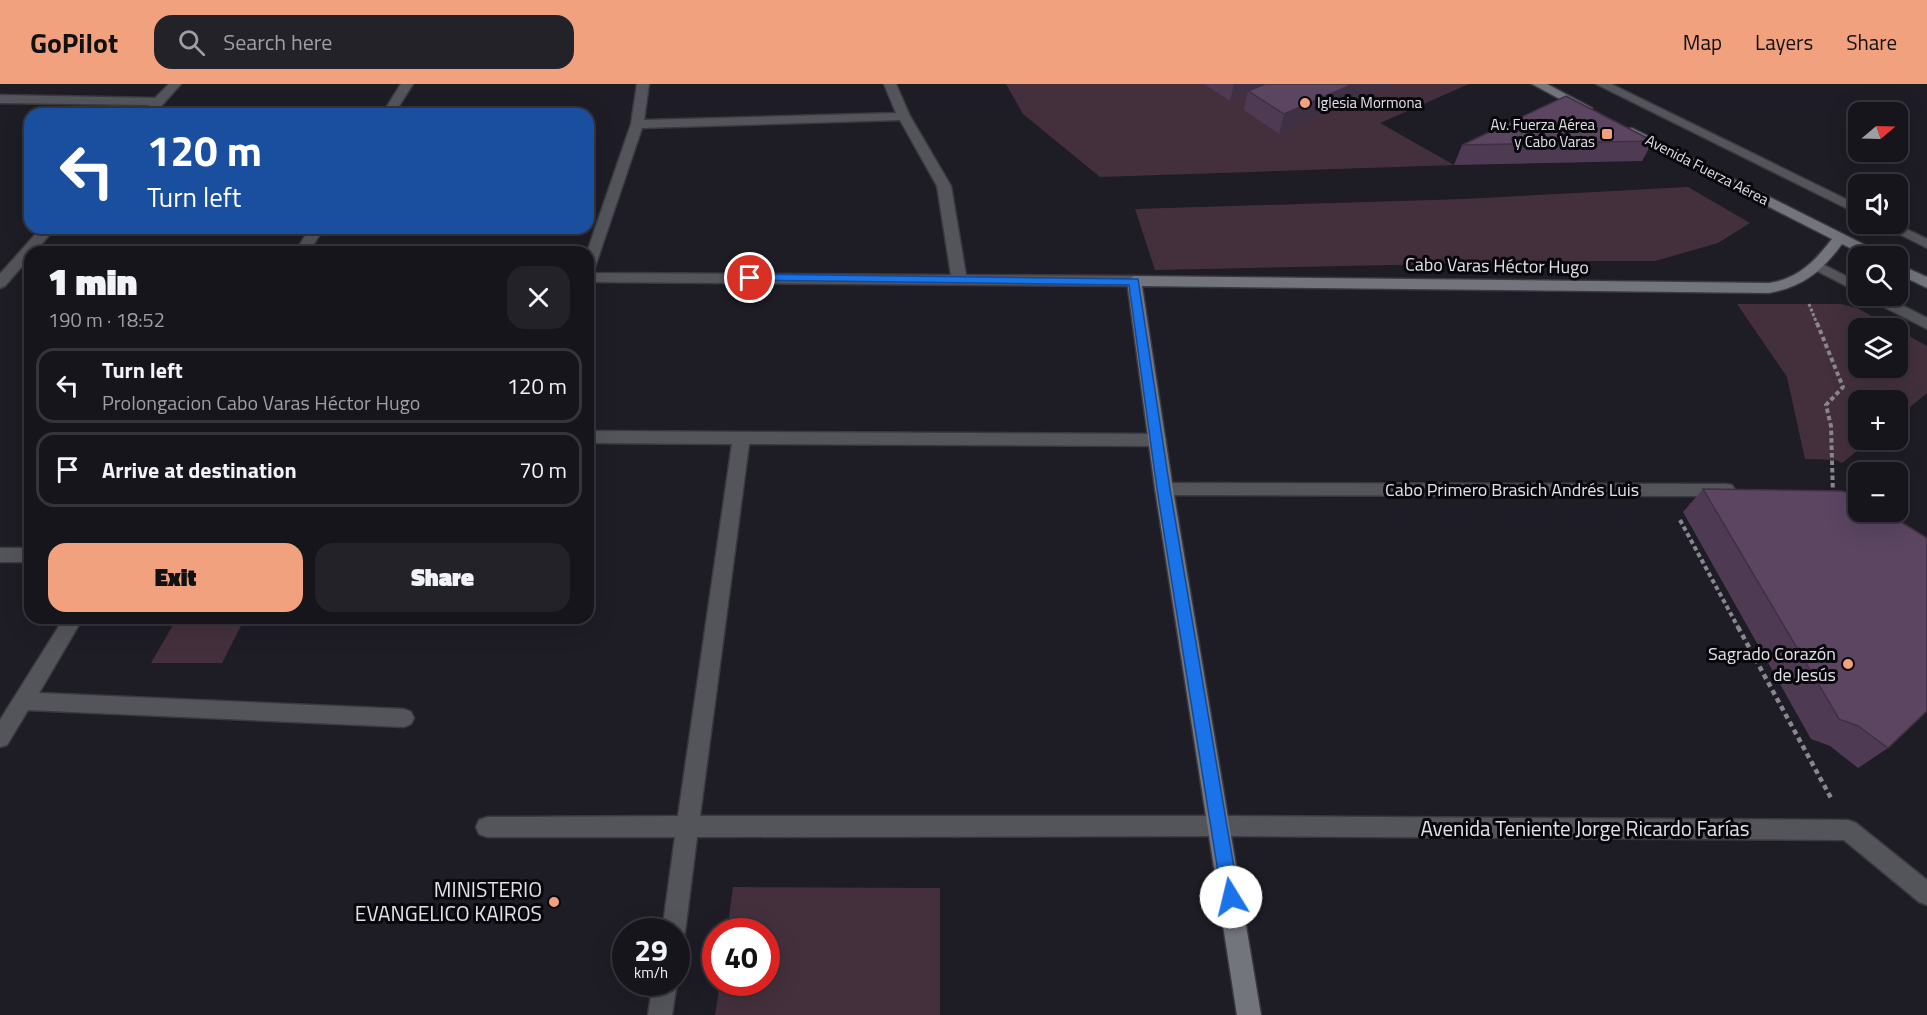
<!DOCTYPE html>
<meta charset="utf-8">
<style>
:root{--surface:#16151c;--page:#232229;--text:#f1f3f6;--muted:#9e9fa3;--line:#35343b;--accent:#f2a17e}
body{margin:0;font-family:"Titillium Web",sans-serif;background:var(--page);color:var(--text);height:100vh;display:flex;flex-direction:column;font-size:22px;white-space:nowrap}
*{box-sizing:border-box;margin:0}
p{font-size:20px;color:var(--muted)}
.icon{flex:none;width:33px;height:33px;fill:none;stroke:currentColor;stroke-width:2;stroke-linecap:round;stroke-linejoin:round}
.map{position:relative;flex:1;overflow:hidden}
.details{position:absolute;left:24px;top:162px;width:570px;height:378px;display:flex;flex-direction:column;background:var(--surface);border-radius:18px;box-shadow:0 6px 24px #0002,0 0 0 2px var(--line)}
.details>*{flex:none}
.banner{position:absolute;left:24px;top:24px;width:570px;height:126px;border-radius:18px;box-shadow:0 6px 24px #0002,0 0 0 2px var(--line);background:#1a4fa0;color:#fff;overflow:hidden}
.needle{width:39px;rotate:71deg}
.tools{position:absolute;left:1848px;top:18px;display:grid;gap:12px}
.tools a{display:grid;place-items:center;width:60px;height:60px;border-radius:12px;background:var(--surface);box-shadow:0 6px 24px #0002,0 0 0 2px var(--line);font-size:30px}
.speed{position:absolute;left:612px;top:834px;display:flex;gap:12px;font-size:30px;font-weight:700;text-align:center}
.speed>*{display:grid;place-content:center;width:78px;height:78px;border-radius:50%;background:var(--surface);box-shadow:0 6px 24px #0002,0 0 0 2px var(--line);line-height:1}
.speed small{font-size:15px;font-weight:400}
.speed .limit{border:9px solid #d22;background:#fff;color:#111}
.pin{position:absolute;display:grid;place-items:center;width:51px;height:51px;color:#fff;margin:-26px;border:3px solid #fff;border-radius:50%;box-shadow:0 2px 6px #0007}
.me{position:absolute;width:66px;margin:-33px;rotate:351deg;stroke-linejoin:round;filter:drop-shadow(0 0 4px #0008)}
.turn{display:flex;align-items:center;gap:21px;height:126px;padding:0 24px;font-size:27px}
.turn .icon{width:78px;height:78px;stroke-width:2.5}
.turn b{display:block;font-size:42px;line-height:51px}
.round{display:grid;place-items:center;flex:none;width:63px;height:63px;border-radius:18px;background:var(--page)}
.headline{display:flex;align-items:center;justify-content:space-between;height:102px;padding:0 24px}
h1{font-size:36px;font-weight:800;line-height:45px}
.action{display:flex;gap:12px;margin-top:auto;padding:12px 24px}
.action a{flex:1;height:69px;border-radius:18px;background:var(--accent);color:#111;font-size:24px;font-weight:800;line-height:69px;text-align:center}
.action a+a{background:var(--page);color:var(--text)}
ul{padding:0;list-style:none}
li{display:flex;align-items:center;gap:18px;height:75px;margin:0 12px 9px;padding:0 12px;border:3px solid var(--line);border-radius:18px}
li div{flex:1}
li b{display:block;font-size:22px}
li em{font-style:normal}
header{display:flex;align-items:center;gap:36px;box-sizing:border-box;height:84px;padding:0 30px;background:var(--accent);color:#111}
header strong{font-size:28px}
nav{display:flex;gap:33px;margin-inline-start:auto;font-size:21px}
.search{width:420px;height:54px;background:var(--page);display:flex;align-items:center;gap:15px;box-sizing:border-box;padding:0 21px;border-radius:18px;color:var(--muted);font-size:22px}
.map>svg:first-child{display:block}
.green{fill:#44303d}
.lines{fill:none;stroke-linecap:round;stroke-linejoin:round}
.lane-casing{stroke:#3a3840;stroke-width:3}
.street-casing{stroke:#3a3840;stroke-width:3}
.secondary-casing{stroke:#3a3840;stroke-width:3}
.path-far2{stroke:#88868e;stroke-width:3;stroke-dasharray:3 2;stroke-linecap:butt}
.path-far1{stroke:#88868e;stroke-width:4;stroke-dasharray:4.5 3;stroke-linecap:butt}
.path{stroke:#88868e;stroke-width:4.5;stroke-dasharray:5 4;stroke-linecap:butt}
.lane{fill:#54555a;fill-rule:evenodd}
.street{fill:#54555a;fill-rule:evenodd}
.secondary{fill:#73757c;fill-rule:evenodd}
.wall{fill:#4e3b53}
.shaded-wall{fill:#403044}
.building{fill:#5b4561;stroke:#403044;stroke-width:1.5}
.route{fill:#1a73e8;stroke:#114b97;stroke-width:1.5}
.poi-dot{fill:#f2a17e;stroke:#08070b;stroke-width:2}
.labels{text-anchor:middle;stroke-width:6;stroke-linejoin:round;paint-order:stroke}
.far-poi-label{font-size:15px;fill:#e3e1e8;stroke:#08070b;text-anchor:start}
.far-street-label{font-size:15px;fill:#e3e1e8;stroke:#08070b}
.street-label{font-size:18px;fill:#e3e1e8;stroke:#08070b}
.poi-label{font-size:18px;fill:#e3e1e8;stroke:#08070b;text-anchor:end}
.near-street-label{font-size:21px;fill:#e3e1e8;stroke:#08070b}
.near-poi-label{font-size:21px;fill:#e3e1e8;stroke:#08070b;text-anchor:end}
</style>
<header>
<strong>GoPilot</strong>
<div class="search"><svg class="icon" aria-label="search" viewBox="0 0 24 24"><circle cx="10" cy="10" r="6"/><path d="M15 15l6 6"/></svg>Search here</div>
<nav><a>Map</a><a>Layers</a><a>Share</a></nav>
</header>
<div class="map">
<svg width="1927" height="931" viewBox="0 0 1927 931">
<rect width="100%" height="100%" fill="#1e1c25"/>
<!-- green -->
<path class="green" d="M1006,0h463l-89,39 74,42 -354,12 -77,-63z
M1688,103l62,36 -32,20 -63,18h-67l-433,9 -20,-61 329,-10z
M1737,220h104l16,4 37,20h-36v40h40v-38l29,16v47l-29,24v-17h-40v40h13l-29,23 -6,-3 -31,-1 -18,-82z
M177,534h68l-23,45h-71z
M733,803l207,1v127h-225l5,-32 46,-1v-50l-39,-1z"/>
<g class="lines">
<defs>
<path id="lane" d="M1596,0h15l247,121v9z
M1879,140h17l31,15v9z"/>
<path id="street" d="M169,0h12l-26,29 -4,1 -6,-4 4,-5 -149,-2v-8l155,3z
M401,0h12l-19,30h-12z
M637,0h12l-5,36 252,-7 -12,-29h12l14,32 41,70 15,89 168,1 7,5 -7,5 -546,-4 -1,-30 44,-128zM900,36l37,66 14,89 -358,-2 49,-145z
M41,144h14l-20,24h-5v5l-25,29 -5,2v-14z
M310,144h14l-15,24h-14z
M1818,178l40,20v10l-45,-23 -2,-3z
M1866,212h18l43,22v11l-59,-30z
M588,347l570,3 6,2 2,4 -2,4 -6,2 -409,-2 -49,372h520l628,4 8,3 71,57v25l-8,-3 -75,-62 -624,-4 -523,1 -12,95 -4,8 -5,2v-10h-14l13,-95h-188l-8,-3 -3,-7 3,-7 8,-3 191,-1 54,-372 -144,-1z
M1164,399l562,1 6,1 3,5 -3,5 -6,1 -562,-1 -6,-1 -3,-5 3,-5z
M0,464h30v14h-30z
M64,534h19l-44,75 365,16 7,3 3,6 -3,6 -7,3 -376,-17 -21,35 -7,2v-27z
M676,897l1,1 -5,33h-24l5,-33z"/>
<path id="secondary" d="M1532,0h15l45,24 -6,4 -4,-1z
M1632,44l249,125 2,3h-17l-24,-12c-20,27 -39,43 -73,49l-627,-7 31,203 88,526h-24l-82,-526 -28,-208 7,-5 635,7c29,-4 46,-22 63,-44l-204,-104 -2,-3 2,-3z
M1898,180l29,13v11l-29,-14z"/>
</defs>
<!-- lane casing -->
<use href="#lane" class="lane-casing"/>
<!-- street casing -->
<use href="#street" class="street-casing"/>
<!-- secondary casing -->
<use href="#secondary" class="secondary-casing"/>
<!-- path-far2 -->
<path class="path-far2" d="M1809,220l8,20"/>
<!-- path-far1 -->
<path class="path-far1" d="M1817,239l26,64 -17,18 5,21 2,69
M1680,436l59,109"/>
<!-- path -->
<path class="path" d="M1738,543l93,171"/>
<!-- lane -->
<use href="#lane" class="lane"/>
<!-- street -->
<use href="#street" class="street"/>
<!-- secondary -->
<use href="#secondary" class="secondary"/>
</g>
<!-- wall -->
<path class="wall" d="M1204,0h187l-112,50 -35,-24 3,-15 -17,6z
M1653,57l-11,20 -188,4 8,-20z
M1703,405l185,259 -30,20 -28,-22 -19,-7 -128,-227z"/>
<!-- shaded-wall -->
<path class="shaded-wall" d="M1234,0h42l-28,7 -1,4 -17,6z
M1353,0h38l-112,50 5,-20z"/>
<!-- building -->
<path class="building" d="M1265,0h88l-69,30 -36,-23z
M1566,12l87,45 -191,4z
M1703,405l139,2 16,5v16h27l42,26v173l-39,37 -30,-22 -19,-7z"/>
<!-- route -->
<path class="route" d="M750,190l388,5 32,210 69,408 -2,6 -6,3 -6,-3 -3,-6 -65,-408 -28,-204 -383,-5 -1,-2z"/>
<!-- markers -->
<g class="poi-dot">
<circle cx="1305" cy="19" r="6"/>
<rect x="1601" y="44" width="12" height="12" rx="3"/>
<circle cx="1848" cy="580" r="6"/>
<circle cx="554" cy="818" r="6"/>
</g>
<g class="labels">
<!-- far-poi labels -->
<g class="far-poi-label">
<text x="1317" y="24">Iglesia Mormona</text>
<text x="1595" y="46" text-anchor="end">Av. Fuerza Aérea<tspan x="1595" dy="17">y Cabo Varas</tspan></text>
</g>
<!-- far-street labels -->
<g class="far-street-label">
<text transform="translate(1707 86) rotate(27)" y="5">Avenida Fuerza Aérea</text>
</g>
<!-- street labels -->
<g class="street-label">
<text transform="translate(1497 182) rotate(1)" y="6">Cabo Varas Héctor Hugo</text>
<text x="1512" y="412">Cabo Primero Brasich Andrés Luis</text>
</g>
<!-- poi labels -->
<g class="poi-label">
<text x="1836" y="576">Sagrado Corazón<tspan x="1836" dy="21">de Jesús</tspan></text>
</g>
<!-- near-street labels -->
<g class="near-street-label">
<text x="1585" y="752">Avenida Teniente Jorge Ricardo Farías</text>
</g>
<!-- near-poi labels -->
<g class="near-poi-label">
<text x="542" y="813">MINISTERIO<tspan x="542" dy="24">EVANGELICO KAIROS</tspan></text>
</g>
</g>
</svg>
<div class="tools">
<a><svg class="needle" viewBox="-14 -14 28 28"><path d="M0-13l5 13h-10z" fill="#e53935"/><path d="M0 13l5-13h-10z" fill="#9e9fa3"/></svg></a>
<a><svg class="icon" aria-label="sound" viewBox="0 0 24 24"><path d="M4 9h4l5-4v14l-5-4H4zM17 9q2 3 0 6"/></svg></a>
<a><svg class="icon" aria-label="search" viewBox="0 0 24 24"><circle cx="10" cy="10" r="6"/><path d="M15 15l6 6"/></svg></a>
<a><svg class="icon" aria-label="layers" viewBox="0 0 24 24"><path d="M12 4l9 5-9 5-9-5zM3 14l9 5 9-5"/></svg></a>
<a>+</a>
<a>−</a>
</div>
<div class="speed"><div>29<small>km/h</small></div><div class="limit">40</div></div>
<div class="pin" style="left:750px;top:194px;background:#d93025"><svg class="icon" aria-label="arrive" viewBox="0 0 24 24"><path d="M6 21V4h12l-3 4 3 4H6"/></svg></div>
<svg class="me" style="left:1231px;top:813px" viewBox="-20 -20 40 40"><circle r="19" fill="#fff"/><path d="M0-13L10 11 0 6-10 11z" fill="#1a73e8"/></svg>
<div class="banner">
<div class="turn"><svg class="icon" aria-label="left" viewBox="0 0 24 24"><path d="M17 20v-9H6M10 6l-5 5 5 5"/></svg><div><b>120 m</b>Turn left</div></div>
</div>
<section class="details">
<div class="headline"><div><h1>1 min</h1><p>190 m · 18:52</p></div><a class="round"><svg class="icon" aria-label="close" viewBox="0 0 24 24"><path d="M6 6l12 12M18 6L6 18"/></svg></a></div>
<ul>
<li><svg class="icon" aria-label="left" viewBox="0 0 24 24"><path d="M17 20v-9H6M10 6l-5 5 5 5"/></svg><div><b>Turn left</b><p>Prolongacion Cabo Varas Héctor Hugo</p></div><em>120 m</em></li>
<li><svg class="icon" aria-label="arrive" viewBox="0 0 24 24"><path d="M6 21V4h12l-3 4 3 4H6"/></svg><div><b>Arrive at destination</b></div><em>70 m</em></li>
</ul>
<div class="action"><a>Exit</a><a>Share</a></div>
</section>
</div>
